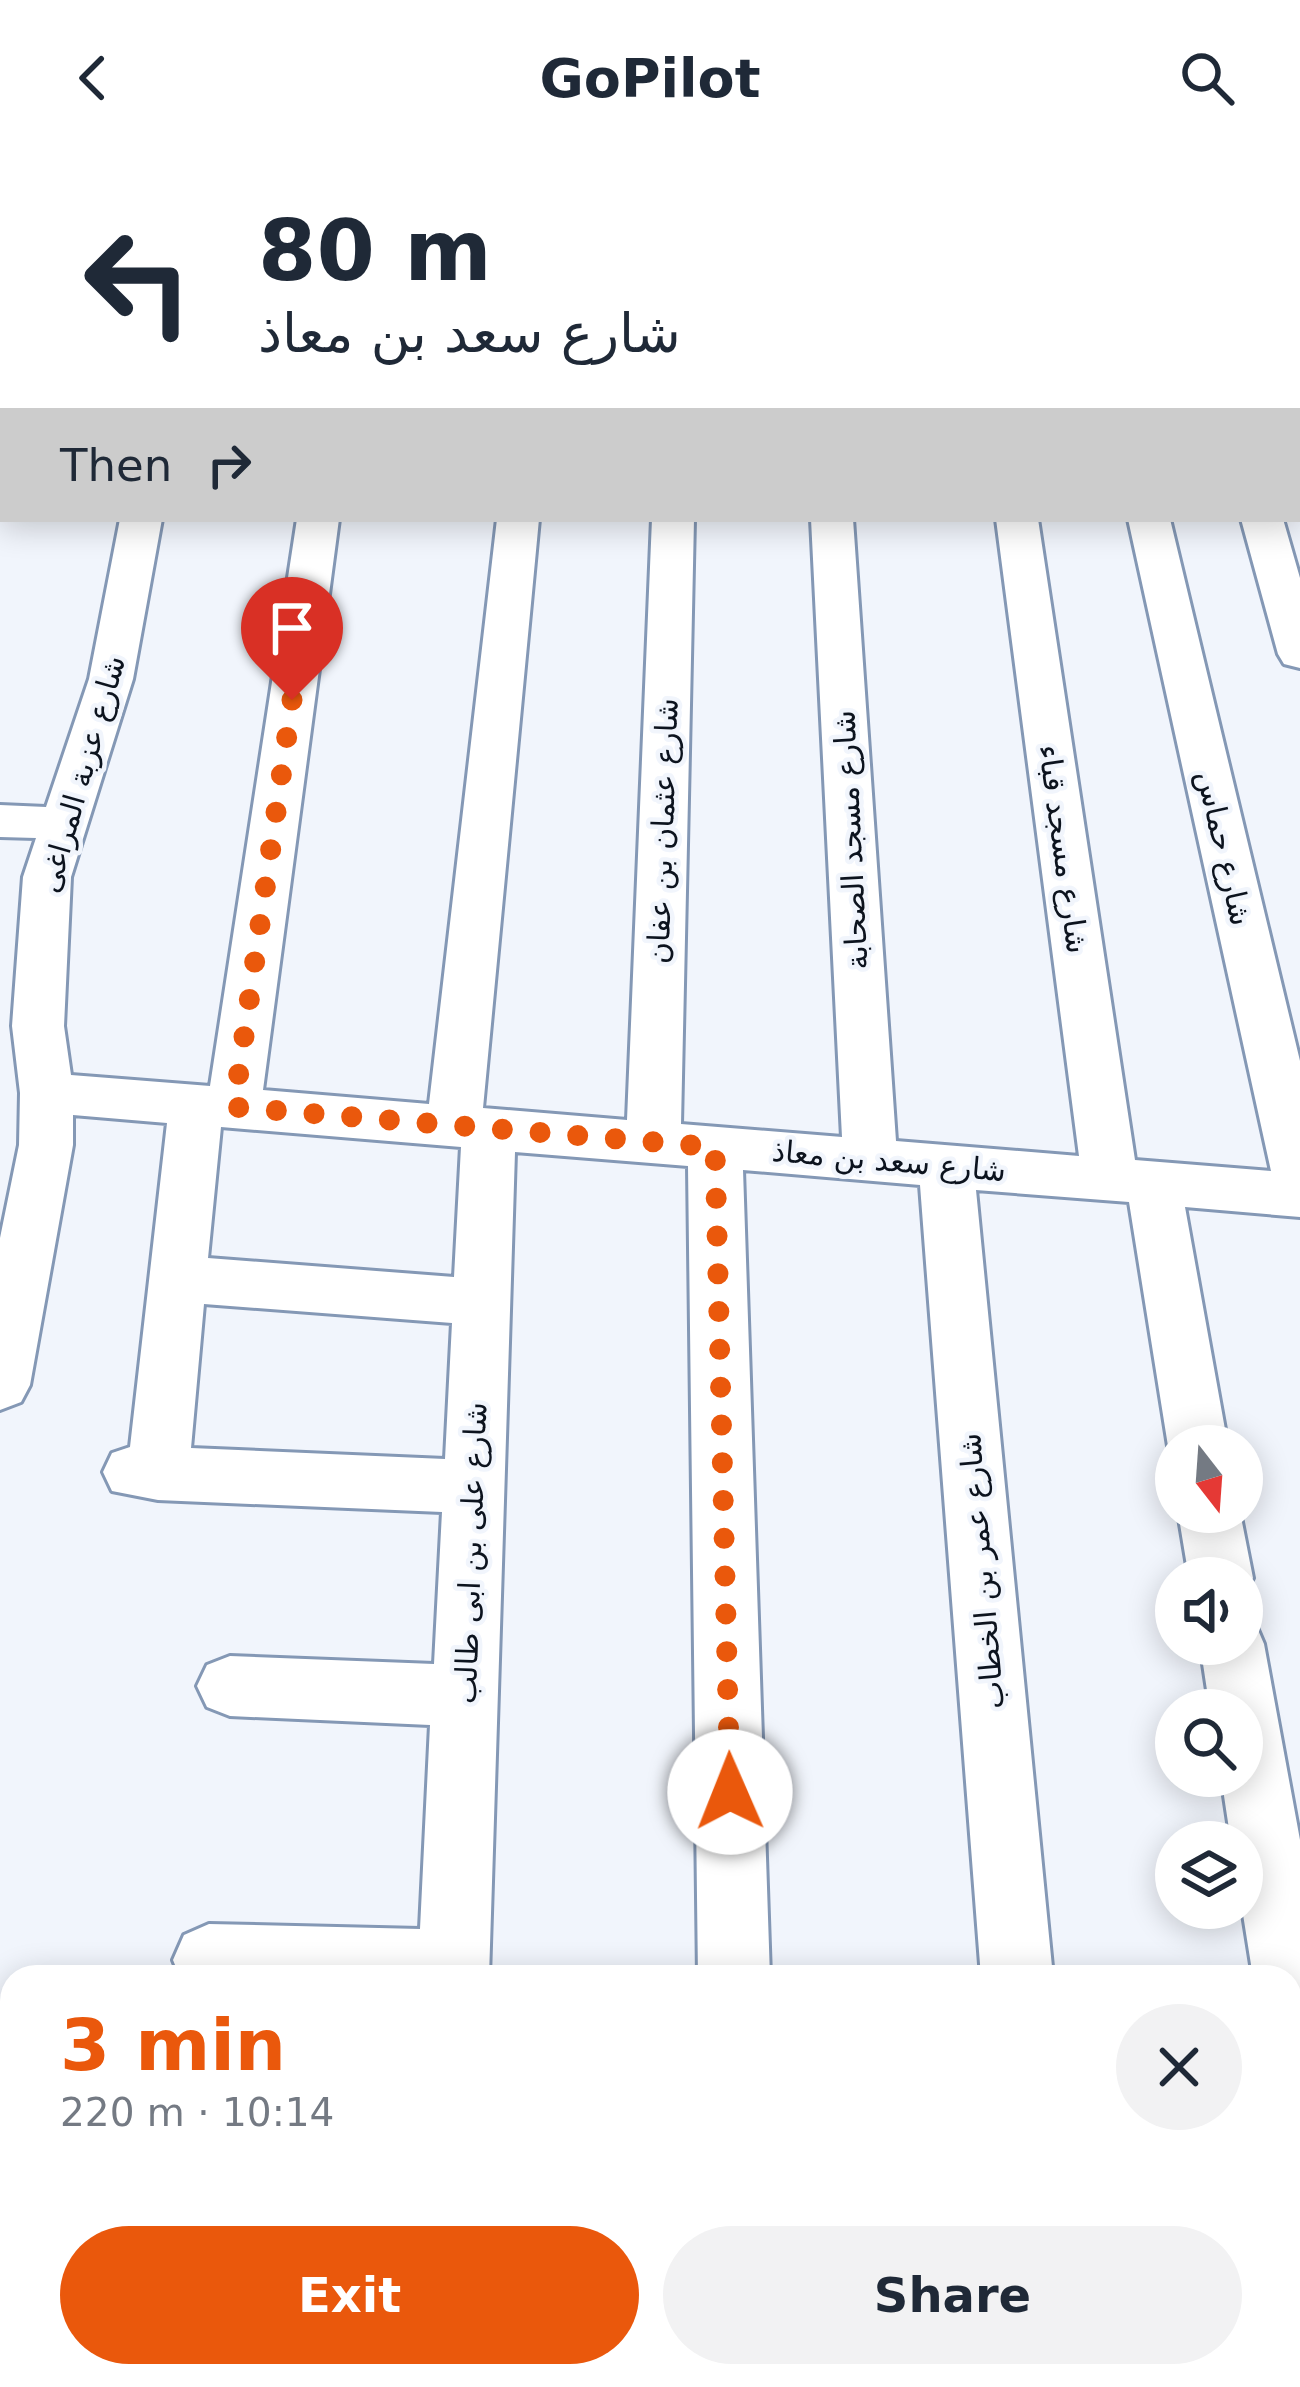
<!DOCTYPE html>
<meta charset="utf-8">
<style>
:root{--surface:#fff;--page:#f2f2f3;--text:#1f2937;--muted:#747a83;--accent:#ea580c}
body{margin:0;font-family:"DejaVu Sans","Noto Sans Arabic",sans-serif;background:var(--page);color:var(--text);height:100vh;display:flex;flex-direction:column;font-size:45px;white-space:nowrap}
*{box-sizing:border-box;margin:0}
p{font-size:39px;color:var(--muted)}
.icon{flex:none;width:66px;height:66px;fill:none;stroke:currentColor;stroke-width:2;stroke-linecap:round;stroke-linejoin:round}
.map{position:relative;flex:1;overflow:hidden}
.side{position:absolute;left:0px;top:1809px;width:1302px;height:423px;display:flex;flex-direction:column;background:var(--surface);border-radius:36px 36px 0 0;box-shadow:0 6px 30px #0003}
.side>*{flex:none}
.hud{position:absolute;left:0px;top:0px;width:1302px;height:366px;box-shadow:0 6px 30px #0003;background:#fff;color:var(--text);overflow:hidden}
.needle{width:78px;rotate:163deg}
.tools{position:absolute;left:1155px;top:1269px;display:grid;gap:24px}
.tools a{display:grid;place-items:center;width:108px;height:108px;border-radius:50%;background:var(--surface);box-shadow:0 6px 30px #0003;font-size:60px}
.pin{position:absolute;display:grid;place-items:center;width:102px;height:102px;color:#fff;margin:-123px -51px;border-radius:50% 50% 50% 0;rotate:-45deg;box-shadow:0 0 12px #0007}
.pin .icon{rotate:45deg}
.me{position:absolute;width:132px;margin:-66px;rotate:359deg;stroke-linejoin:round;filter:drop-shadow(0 0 9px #0008)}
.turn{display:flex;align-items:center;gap:42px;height:252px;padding:0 60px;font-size:54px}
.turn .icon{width:156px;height:156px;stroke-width:2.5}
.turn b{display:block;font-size:84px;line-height:102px}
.then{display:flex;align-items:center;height:114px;padding:0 60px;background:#0003;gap:24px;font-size:45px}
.round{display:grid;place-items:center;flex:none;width:126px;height:126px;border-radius:63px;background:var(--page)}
.head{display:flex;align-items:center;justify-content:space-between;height:204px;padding:0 60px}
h1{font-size:72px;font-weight:700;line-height:90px;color:var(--accent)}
.button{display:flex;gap:24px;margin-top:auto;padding:24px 60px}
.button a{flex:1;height:138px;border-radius:72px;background:var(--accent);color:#fff;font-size:48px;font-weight:700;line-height:138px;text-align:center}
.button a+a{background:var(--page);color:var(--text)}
header{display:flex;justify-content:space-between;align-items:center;height:156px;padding:0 60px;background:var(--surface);font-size:54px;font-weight:700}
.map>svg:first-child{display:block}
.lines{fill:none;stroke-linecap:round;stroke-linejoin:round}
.street-casing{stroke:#8498b5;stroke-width:6}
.street{fill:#fff;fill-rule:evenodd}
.route{stroke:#ea580c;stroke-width:21;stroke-dasharray:0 37.8}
.labels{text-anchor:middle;stroke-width:9;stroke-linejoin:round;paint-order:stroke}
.street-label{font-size:30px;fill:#0c131e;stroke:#f1f5fc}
</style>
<header><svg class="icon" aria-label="back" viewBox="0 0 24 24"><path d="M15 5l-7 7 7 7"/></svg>GoPilot<svg class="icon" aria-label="search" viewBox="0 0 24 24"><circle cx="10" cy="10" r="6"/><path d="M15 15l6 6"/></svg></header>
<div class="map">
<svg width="1300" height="2231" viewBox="0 0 1300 2231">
<rect width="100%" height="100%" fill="#f1f5fc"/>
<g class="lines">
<defs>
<path id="street" d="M17,0h34l-36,3z
M142,0h34l-35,3z
M269,0h34l-35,3z
M463,0h62l1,1 -61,2z
M615,0h34l-35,3z
M735,0h34v3h-34z
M867,0h34l-35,3z
M1042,0h34v3h-34z
M1299,240h1v24h-1z
M3,276v29l-3,1v-29z
M120,363h42l-29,160 -62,198 -7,149 7,49 139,11 87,-567h42l-76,571 166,14 68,-585h42l-56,589 144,12 25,-601h42l-13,605 161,13 -31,-618h42l43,622 183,15 -83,-637h42l97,641 136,11 -143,-652h42l130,542v156l-115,-10 43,239h-52v17l-8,-17 -39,-244 -153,-12 77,787h-72l-61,-792 -177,-15 27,807h-72l-10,-811 -173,-14 -26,825h-309l-7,-17 11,-25 25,-11 211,5 10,-204 -200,-9 -23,-9 -10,-21 10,-21 23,-9 204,8 8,-152 -284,-12 -46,-9 -9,-19 9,-19 18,-6 37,-324 -94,-8v30l-43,240 -9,17 -21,8v-172l19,-93 1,-52 -8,-67 11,-149 13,-39 -36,-1v-32l46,2 43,-128zM221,971l240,20 -7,130 -246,-19zM204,1148l248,19 -7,136 -254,-11z
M1241,363h42l17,59v90l-16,-4 -6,-10z
M1178,1356h62l13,66 -10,20 -1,-20h-53z
M1242,1462l13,5 9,21 36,196v235l-10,-4v-94h-37l-11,-69v-66h-11l-10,-66h21v-66h-32l-10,-66h42z
M0,2016l12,1v76l-12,-1z
M113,2220h80l-2,11h-80z
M396,2220h80v11h-80z
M703,2220h80l1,11h-80z
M1011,2220h80l1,11h-80z"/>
</defs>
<!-- street casing -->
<use href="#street" class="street-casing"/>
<!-- street -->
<use href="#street" class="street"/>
</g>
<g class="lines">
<!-- route -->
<path class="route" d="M292,544l-58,407 481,40 15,645"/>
</g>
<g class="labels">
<!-- street labels -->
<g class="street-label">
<text transform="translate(82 618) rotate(-74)" y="10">شارع عزبة المراغى</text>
<text transform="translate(663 675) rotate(-88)" y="10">شارع عثمان بن عفان</text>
<text transform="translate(851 684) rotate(-93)" y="10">شارع مسجد الصحابة</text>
<text transform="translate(1224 692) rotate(77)" y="10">شارع حماس</text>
<text transform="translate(1063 693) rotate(82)" y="10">شارع مسجد قباء</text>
<text transform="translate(889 1005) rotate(5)" y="10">شارع سعد بن معاذ</text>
<text transform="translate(471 1397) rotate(-88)" y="10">شارع على بن ابى طالب</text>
<text transform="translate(982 1415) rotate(-95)" y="10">شارع عمر بن الخطاب</text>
</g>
</g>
</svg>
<div class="tools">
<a><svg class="needle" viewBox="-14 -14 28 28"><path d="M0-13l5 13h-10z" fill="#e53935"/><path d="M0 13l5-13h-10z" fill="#747a83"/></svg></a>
<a><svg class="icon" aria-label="sound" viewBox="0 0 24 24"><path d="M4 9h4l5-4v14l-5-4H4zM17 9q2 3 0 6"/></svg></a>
<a><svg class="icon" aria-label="search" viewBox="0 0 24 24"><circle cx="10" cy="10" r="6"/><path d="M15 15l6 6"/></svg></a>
<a><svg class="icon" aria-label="layers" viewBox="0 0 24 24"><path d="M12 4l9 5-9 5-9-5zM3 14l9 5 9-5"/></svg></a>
</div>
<div class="pin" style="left:292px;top:544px;background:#d93025"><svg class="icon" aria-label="arrive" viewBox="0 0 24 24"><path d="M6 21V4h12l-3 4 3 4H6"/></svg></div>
<svg class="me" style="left:730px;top:1636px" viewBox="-20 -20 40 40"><circle r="19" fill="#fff"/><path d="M0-13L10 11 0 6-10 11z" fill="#ea580c"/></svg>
<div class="hud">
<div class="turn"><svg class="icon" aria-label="left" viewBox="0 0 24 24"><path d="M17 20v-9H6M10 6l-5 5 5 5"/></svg><div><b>80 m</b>شارع سعد بن معاذ</div></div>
<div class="then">Then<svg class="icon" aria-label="right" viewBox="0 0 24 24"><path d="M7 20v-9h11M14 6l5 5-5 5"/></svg></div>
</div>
<section class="side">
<div class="head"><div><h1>3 min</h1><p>220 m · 10:14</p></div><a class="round"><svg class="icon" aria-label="close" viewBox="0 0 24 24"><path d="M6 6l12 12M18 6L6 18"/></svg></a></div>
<div class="button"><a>Exit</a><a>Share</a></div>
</section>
</div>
